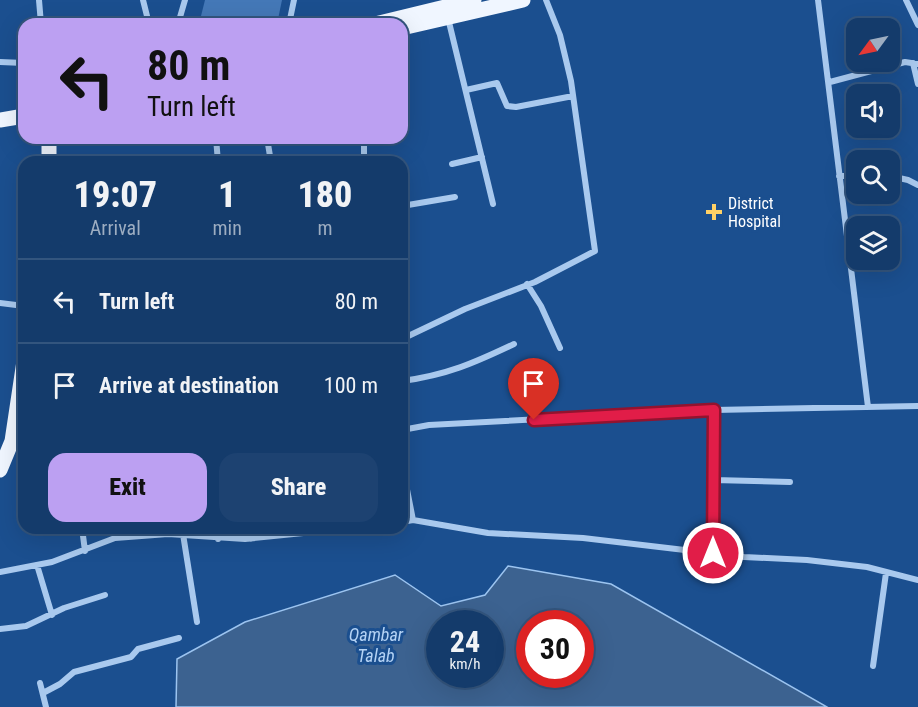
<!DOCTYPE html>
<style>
:root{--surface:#143b6b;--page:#1d4271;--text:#f1f3f6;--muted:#9dadc1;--line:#33557e;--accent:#bca0f2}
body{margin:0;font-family:"Roboto Condensed",sans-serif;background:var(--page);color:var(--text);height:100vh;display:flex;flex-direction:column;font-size:22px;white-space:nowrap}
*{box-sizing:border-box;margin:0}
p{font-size:20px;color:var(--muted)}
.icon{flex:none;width:33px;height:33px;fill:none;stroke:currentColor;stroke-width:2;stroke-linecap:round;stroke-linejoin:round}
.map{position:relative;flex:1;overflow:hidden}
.panel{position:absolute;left:18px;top:156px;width:390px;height:378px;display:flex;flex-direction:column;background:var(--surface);border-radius:18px;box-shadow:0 6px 24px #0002,0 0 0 2px var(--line)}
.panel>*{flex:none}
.top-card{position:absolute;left:18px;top:18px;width:390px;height:126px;border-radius:18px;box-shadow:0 6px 24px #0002,0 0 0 2px var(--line);background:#bca0f2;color:#111;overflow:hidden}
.needle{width:39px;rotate:237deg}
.fabs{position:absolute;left:846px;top:18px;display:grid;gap:12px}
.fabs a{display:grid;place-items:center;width:54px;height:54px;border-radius:12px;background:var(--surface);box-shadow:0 6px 24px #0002,0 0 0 2px var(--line);font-size:30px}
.speed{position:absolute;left:426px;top:610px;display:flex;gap:12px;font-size:30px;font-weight:700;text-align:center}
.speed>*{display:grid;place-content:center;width:78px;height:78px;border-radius:50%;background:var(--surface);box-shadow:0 6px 24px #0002,0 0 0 2px var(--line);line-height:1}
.speed small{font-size:15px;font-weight:400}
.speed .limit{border:9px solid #d22;background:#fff;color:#111}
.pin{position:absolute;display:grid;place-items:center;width:51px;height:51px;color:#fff;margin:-62px -26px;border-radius:50% 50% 50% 0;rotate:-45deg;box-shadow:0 0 6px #0007}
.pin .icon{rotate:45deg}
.me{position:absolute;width:66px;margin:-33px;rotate:0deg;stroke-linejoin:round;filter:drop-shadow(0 0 4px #0008)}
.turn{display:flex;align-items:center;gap:21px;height:126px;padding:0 30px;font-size:27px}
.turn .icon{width:78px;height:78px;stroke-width:2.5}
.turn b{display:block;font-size:42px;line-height:51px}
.eta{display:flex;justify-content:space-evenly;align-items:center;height:102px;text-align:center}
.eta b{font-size:36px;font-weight:800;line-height:42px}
.button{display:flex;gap:12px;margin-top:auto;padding:12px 30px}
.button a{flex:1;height:69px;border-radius:18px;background:var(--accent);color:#111;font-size:24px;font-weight:800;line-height:69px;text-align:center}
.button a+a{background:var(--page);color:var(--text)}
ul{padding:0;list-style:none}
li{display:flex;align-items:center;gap:18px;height:84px;padding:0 30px;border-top:2px solid var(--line)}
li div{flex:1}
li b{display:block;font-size:22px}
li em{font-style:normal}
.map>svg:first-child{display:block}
.water{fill:#3c6290;stroke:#9cc4f0;stroke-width:1.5;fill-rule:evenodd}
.building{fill:#4478b7}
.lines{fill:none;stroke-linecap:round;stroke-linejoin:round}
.minor{stroke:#a9c9ee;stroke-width:6}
.primary{stroke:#f0f6ff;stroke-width:15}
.route-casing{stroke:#92132f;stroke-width:15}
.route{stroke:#e11d48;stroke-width:10}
.poi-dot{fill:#ffd166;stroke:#1b4f8f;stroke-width:2}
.labels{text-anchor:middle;stroke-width:6;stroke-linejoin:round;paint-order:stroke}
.poi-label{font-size:16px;fill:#fff;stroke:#1b4f8f;text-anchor:start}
.water-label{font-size:18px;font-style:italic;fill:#b5d3f5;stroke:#1b4f8f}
</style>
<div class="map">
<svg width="918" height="707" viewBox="0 0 918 707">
<rect width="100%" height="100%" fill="#1b4f8f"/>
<!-- water -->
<path class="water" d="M508,566l103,18 216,123h-651l1,-48 68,-37 150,-47 46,31 44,-11zM440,624h50v51h-50zM530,624h50v51h-50z"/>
<!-- building -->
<path class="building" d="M205,0h77l-5,24h-78z"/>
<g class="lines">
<!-- minor -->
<path class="minor" d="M39,0l2,24
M143,0l6,24
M818,0l50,407
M906,0l12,25
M448,18l45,186
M178,24l7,-24
M289,24l5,-24
M0,62l24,1
M913,63l5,21
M830,82l75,-20 13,2
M466,90l31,-7 10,23 9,1 57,-11
M216,138l2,24
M267,138l4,24
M364,138v24
M452,164l30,-7
M839,176h17
M890,176l18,4 10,5
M402,206l53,-9
M527,284l14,22 19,42
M0,303l24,3
M402,339l63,-30 70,-27 60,-31 -24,-170 -11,-46 -14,-35
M402,381c45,-6 72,-18 112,-37
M402,430l27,-5 285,-15 204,-4
M402,464l11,56
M714,480l76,2
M402,522l11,-2 75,13 95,5 161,19 63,3 60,7 51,13
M82,528l3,23
M217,528l1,11
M251,528v11
M183,534l14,88
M713,553l1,-143
M37,565l15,50
M0,572l52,-10 63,-24 53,-4 77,5 108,-11
M0,629l26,-3 38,-18 41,-13
M873,666l13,-93
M40,683l6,24
M43,693l17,-9 14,-12 57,-15 7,-8 41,-11"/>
<!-- primary -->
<path class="primary" d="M375,24l99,-24
M402,28l121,-28
M0,120l24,-4
M49,138v24
M0,470l12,-29 12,-80"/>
</g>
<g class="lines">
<defs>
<path id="route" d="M534,420l180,-10 -1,143"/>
</defs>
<!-- route casing -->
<use href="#route" class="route-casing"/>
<!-- route -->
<use href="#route" class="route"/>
</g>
<!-- markers -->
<path class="poi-dot" d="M711 203h6v6h6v6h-6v6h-6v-6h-6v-6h6z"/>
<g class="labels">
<!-- poi labels -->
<g class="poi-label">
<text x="728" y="209">District<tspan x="728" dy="18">Hospital</tspan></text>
</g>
<!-- water labels -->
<g class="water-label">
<text x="376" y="641">Qambar<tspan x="376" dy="21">Talab</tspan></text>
</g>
</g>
</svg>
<div class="fabs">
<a><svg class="needle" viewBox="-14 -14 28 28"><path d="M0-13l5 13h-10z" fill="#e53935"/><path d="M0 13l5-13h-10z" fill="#9dadc1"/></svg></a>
<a><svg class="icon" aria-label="sound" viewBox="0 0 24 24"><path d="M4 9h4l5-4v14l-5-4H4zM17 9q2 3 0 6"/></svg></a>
<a><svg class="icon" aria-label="search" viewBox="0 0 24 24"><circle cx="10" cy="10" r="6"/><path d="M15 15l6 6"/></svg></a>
<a><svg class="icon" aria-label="layers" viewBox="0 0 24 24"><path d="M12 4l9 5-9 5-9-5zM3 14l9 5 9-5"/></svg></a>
</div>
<div class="speed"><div>24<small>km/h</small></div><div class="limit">30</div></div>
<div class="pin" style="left:534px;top:420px;background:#d93025"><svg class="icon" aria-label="arrive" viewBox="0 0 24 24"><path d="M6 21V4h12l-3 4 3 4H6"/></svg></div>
<svg class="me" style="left:713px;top:553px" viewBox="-20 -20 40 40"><circle r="17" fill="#e11d48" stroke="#fff" stroke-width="3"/><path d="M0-11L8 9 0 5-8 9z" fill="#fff"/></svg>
<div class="top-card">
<div class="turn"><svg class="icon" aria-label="left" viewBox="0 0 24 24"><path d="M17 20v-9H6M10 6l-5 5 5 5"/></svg><div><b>80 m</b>Turn left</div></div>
</div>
<section class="panel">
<div class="eta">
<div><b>19:07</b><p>Arrival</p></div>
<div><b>1</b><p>min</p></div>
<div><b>180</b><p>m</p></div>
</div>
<ul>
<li><svg class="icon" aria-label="left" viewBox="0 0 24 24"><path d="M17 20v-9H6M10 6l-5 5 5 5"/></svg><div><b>Turn left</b></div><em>80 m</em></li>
<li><svg class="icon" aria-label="arrive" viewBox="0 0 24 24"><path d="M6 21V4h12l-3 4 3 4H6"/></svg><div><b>Arrive at destination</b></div><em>100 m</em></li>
</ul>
<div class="button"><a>Exit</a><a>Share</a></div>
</section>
</div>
